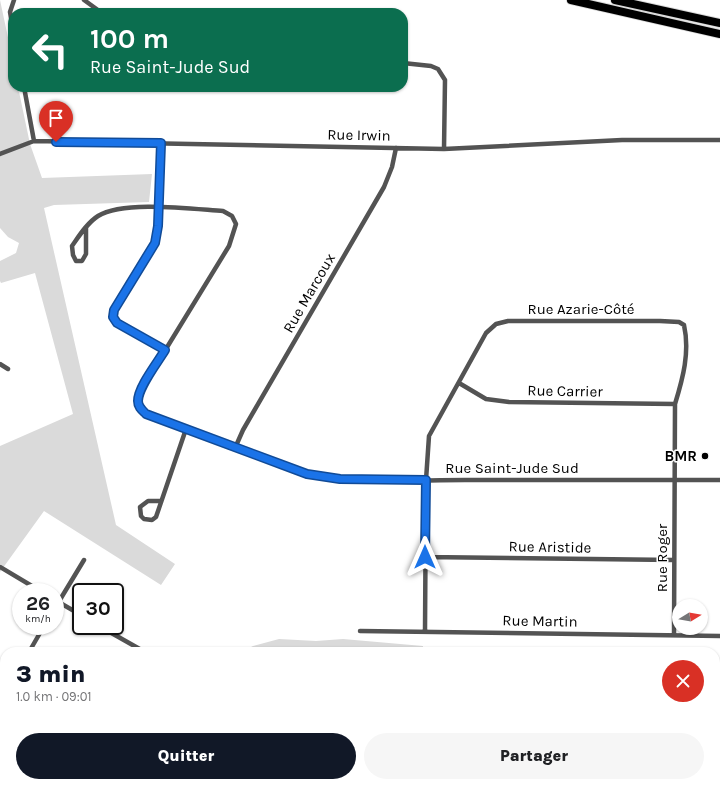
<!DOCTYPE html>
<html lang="fr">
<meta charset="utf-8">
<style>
:root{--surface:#fff;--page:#f6f6f6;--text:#202124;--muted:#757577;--accent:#111827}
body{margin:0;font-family:Karla,sans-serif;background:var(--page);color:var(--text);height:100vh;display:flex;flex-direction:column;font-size:15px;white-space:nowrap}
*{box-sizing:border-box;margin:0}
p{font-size:13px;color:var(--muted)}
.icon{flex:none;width:22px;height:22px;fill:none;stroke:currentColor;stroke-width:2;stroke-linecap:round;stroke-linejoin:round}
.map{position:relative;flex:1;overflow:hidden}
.details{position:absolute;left:0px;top:647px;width:720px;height:140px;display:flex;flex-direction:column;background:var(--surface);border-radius:16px 16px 0 0;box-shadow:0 1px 3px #0004}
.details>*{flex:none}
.guide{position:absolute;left:8px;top:8px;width:400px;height:84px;border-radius:16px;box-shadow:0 1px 3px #0004;background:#0b6e4f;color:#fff;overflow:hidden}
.needle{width:26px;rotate:79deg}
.buttons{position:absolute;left:672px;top:599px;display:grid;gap:8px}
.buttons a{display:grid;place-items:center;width:36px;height:36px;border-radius:50%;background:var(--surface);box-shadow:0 1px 3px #0004;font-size:20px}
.speed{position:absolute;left:12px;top:583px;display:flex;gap:8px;font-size:20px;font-weight:700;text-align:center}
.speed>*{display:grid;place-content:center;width:52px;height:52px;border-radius:50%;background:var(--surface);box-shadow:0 1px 3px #0004;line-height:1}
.speed small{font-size:10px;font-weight:400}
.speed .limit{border:2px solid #111;border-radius:6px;background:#fff;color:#111}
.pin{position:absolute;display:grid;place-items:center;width:34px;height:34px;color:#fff;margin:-41px -17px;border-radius:50% 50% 50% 0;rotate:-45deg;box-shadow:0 0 4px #0007}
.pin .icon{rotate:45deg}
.me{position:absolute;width:44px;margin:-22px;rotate:0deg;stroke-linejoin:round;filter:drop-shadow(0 0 3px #0008)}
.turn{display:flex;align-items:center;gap:14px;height:84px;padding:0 16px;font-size:18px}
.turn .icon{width:52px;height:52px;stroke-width:2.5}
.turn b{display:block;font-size:28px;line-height:34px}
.round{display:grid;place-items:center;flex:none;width:42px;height:42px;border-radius:21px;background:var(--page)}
.headline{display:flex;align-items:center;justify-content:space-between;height:68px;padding:0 16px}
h1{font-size:24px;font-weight:800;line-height:30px;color:var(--accent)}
.primary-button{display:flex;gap:8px;margin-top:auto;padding:8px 16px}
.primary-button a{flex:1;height:46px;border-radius:24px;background:var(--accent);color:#fff;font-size:16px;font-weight:800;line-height:46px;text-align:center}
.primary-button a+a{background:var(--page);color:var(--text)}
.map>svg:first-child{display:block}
.green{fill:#dadada}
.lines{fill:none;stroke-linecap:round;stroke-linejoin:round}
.primary-casing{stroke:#dbdbdb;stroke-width:9}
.highway-casing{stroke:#dbdbdb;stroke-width:10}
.street{stroke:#535353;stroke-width:4.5}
.secondary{stroke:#202020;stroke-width:6}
.primary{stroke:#000;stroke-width:7}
.highway{stroke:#000;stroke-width:8}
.route-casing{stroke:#114b97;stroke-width:10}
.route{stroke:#1a73e8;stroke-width:7}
.poi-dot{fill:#000;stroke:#fff;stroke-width:1.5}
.labels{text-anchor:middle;stroke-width:3;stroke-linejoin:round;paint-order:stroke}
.street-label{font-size:15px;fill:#000;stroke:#fff}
.poi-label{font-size:15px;font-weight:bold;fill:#000;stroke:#fff;text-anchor:end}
</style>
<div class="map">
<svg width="720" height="787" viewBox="0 0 720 787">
<rect width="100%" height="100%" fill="#fff"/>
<!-- green -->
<path class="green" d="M0,0l13,61v26h5l12,57 12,34 110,-4 -3,28 -95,3 -10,3 72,317 59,39 -14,21 -117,-74 -44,61v-126l73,-32 -38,-141 -34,10 -1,-2v-20l16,-8 3,-10 -11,-6 -8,-9z
M279,639l37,2 27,-2 80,7v6h-182l12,-6z
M170,782h67l-1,5h-65l-4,-1z"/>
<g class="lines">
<defs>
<path id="primary" d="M718,787l2,-3"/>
<path id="highway" d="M571,0l149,34
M615,0l105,23"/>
</defs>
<!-- primary casing -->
<use href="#primary" class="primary-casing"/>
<!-- highway casing -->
<use href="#highway" class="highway-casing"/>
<!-- street -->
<path class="street" d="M84,0l18,13
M13,29l-3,-17 4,-12
M403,63l28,3 7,3 7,11 -1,69
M24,87l10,54
M161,143l-3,83 -3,17 -40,67 -2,7 4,6 48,27
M0,154l34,-13 410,8 178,-9h98
M86,228v26l-4,7h-6l-3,-6 -1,-9c7,-10 15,-23 26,-30 25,-16 95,-7 125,-5l9,5 4,8 -7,22 -90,147c-1,9 0,14 7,21l152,58c54,13 112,8 167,8 85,0 170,0 255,0
M0,364l8,5
M459,383l27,16 23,3 166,2
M235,448l8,-18 141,-243 8,-20 4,-19
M161,501h-13l-8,6 1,9 3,3 8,1 4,-3 30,-88
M425,557l249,3
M0,567l42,25
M55,600l26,15
M55,608l29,-48
M99,626l46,26
M360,631l360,5
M425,631l1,-151 3,-44 57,-103 10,-9 12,-3h152l19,1 5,3c6,27 -1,53 -9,79l-1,231
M29,652l15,-26
M0,700l5,-8
M642,782l11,5
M0,787h1
M473,787v-5"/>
<!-- secondary -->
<path class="secondary" d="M0,681l5,3
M153,782l8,5"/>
<!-- primary -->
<use href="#primary" class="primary"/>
<!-- highway -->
<use href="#highway" class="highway"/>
</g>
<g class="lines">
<defs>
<path id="route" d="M56,142l105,1 -3,83 -3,17 -41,67 -1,7 4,6 48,27c-7,12 -27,37 -27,51 0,6 4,9 8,13l161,60 33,5 86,1 -1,77"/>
</defs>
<!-- route casing -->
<use href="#route" class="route-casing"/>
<!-- route -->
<use href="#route" class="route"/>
</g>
<!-- markers -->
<circle class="poi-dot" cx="705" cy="456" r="4"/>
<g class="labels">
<!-- street labels -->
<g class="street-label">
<text transform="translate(359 135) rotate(1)" y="5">Rue Irwin</text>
<text transform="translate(309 293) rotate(-60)" y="5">Rue Marcoux</text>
<text x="581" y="314">Rue Azarie-Côté</text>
<text transform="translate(565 391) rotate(1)" y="5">Rue Carrier</text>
<text x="512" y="473">Rue Saint-Jude Sud</text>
<text transform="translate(550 547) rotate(1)" y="5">Rue Aristide</text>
<text transform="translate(662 558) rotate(-90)" y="5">Rue Roger</text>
<text transform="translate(540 621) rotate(1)" y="5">Rue Martin</text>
</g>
<!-- poi labels -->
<g class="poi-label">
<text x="697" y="461">BMR</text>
</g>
</g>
</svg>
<div class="buttons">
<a><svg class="needle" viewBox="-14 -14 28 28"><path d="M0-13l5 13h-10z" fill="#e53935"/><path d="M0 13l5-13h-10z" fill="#757577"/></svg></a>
</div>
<div class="speed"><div>26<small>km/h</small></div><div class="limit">30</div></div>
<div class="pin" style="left:56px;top:142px;background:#d93025"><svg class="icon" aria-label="arrive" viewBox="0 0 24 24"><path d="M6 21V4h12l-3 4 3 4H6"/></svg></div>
<svg class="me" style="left:425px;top:557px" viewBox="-20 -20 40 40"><path d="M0-17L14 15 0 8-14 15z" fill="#1a73e8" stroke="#fff" stroke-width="4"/></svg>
<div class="guide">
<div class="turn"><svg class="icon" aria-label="left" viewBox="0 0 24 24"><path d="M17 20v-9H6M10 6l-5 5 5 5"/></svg><div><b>100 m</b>Rue Saint-Jude Sud</div></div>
</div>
<section class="details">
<div class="headline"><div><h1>3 min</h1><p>1.0 km · 09:01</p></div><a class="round" style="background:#d93025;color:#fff"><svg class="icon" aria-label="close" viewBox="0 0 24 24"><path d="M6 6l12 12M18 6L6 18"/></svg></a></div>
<div class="primary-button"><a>Quitter</a><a>Partager</a></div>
</section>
</div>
